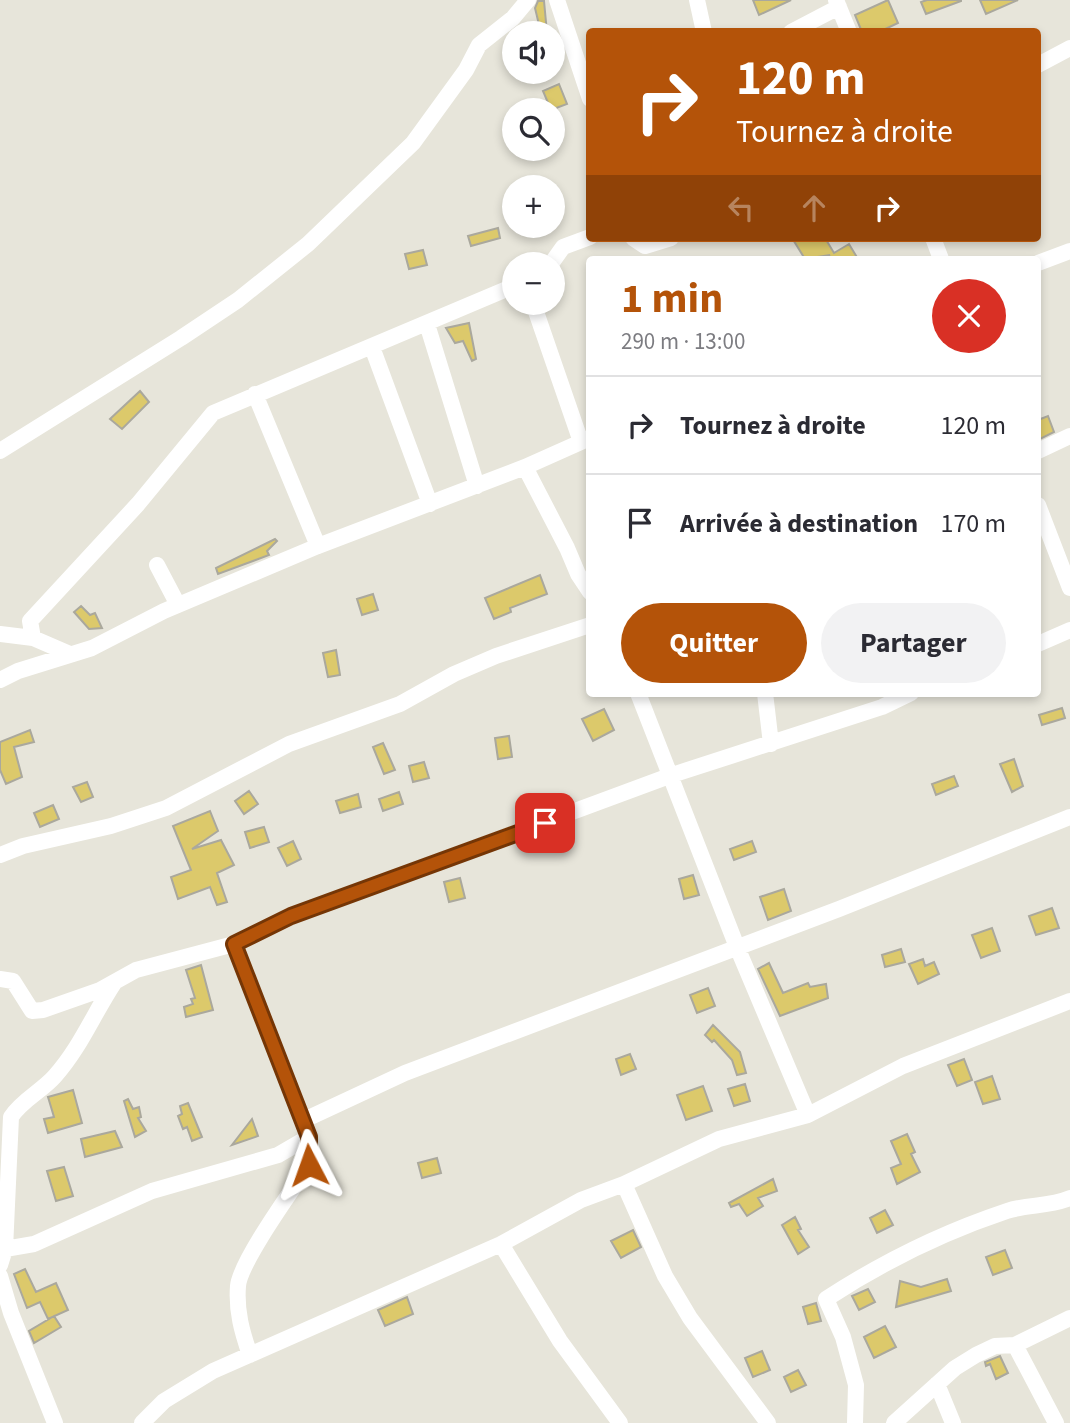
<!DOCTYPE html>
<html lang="fr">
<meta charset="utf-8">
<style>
:root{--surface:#fff;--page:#f2f2f3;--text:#2b2b33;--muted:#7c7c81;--line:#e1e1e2;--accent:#b45309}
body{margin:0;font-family:"Source Sans 3",sans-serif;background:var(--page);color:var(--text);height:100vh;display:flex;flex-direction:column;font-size:26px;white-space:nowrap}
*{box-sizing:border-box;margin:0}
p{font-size:23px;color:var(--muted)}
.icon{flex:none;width:38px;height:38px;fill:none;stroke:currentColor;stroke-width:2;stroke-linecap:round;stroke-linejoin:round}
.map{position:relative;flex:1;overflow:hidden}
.drawer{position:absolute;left:586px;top:256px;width:455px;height:441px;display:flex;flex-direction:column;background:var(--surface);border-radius:7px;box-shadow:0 4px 10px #0003}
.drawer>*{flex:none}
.guide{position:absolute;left:586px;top:28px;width:455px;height:214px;border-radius:7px;box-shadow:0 4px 10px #0003;background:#b45309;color:#fff;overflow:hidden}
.controls{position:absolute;left:502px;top:21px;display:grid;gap:14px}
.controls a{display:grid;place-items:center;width:63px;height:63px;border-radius:50%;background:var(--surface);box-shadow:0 4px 10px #0003;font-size:35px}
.pin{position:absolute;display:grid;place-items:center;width:60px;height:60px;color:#fff;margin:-30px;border-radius:14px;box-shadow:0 4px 10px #0006}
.me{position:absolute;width:77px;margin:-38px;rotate:356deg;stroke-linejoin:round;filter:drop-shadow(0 0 5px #0008)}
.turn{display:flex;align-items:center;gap:24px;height:147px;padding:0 35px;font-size:32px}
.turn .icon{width:91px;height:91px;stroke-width:2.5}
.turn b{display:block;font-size:49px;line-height:60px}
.lanes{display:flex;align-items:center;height:66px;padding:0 35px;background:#0003;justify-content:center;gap:35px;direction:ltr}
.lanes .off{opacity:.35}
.round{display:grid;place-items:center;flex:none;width:74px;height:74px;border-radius:37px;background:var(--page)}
.headline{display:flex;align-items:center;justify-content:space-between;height:119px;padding:0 35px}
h1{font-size:42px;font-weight:700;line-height:52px;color:var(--accent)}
.cta{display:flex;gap:14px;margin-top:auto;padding:14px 35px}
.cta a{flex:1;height:80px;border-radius:42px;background:var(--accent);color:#fff;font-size:28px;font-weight:700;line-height:80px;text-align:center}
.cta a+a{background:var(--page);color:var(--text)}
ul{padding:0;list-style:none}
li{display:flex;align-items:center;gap:21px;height:98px;padding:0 35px;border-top:2px solid var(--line)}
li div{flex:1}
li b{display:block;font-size:26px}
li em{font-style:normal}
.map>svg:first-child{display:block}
.building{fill:#dcc96b;stroke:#aaa89d;stroke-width:2}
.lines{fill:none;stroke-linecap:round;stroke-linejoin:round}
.minor{stroke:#fff;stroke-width:16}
.route-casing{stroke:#753606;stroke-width:18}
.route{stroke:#b45309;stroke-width:12}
</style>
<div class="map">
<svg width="1070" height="1423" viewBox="0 0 1070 1423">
<rect width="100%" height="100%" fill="#e7e5da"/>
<!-- building -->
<path class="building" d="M753,0h38l-32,15z
M888,0l10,23 -19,9h-17l-7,-17z
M927,0h34v1l-35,13 -5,-12z
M980,0h38l-32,14z
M538,1h6l3,32h-6l-6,-25z
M559,84l8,20 -16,6 -8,-19z
M498,228l2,10 -29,8 -3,-10z
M792,238h33l9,15 15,-9 9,15h-35l7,-4 -25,4z
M423,250l4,15 -18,4 -4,-15z
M469,323l7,36 -4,2 -9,-20 -8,2 -9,-15z
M140,391l9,11 -27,27 -12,-10z
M1048,416l6,16 -16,8v-20z
M275,539l2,2 -10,10 2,4 -51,19 -2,-6z
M540,575l7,19 -37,14 1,4 -17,7 -9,-21z
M373,594l5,16 -16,5 -5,-16z
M81,606l9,9 5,-2 7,15 -13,1 -15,-17z
M336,650l4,25 -12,2 -5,-24z
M1062,708l3,10 -23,7 -3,-10z
M604,709l10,21 -21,11 -11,-22z
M30,730l4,12 -20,5 8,30 -16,7 -6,-14v-28z
M509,736l3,21 -14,2 -3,-21z
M383,743l12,27 -11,4 -11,-27z
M1014,759l9,27 -11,6 -12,-28z
M424,762l5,16 -16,4 -4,-16z
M954,776l4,10 -22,9 -4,-11z
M87,782l6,15 -12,5 -8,-15z
M249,791l9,13 -14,10 -9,-13z
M399,792l4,12 -20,7 -4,-12z
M358,794l3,13 -21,6 -4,-12z
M53,805l6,14 -19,8 -6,-14z
M210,811l8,20 -26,18 29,-9 13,25 -17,8 10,29 -10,3 -7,-18 -32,12 -7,-22 20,-7 -18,-44z
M264,827l5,15 -19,6 -5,-16z
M293,841l8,18 -14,7 -9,-18z
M752,841l4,11 -22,8 -4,-11z
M693,875l6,20 -15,4 -5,-20z
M460,878l5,20 -16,4 -5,-20z
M784,889l7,22 -23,9 -8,-23z
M1052,908l7,20 -23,7 -7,-19z
M992,928l8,23 -19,7 -9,-23z
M901,949l4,13 -20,5 -3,-12z
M923,959l2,7 9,-4 5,12 -21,10 -9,-20z
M769,963l14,30 25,-10 2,4 16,-3 2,14 -48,18 -22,-47z
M201,965l12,45 -27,7 -2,-10 9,-3 -2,-5 4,-1 -9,-28z
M708,988l7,18 -18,7 -7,-18z
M713,1025l27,27 6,21 -9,2 -5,-15 -18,-20 -2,2 -7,-7z
M630,1054l6,15 -15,6 -5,-16z
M964,1059l8,21 -15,6 -9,-21z
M992,1076l8,23 -17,5 -8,-22z
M745,1084l5,17 -16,5 -6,-17z
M703,1086l9,25 -26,9 -9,-25z
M73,1090l9,33 -34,10 -4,-14 10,-2 -6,-20z
M128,1099l5,10 6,-2 2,10 -3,1 8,13 -11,6 -11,-36z
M188,1103l14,34 -10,4 -5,-14 -4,2 -5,-13 4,-2 -2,-8z
M252,1119l6,17 -26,9z
M115,1131l7,16 -37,10 -4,-18z
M907,1134l8,18 -4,2 9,18 -23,12 -6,-16 10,-4 -10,-23z
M437,1158l4,15 -19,5 -4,-15z
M64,1167l9,29 -17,5 -9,-30z
M773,1179l4,12 -19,7 5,8 -16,10 -8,-12 -8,3 -2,-4z
M885,1210l8,15 -16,8 -7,-15z
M795,1217l6,12 -3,1 11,17 -11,7 -16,-29z
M633,1230l8,17 -20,11 -10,-17z
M1005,1250l7,18 -19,7 -7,-18z
M25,1269l11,23 20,-9 12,27 -20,9 -8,-17 -13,6 -13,-34z
M947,1279l4,12 -55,16 4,-26 21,6z
M868,1289l7,13 -16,8 -7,-14z
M407,1297l6,17 -28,12 -7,-16z
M816,1303l5,18 -13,3 -5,-17z
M54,1316l7,11 -27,16 -5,-12z
M885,1326l11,21 -22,11 -10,-21z
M762,1351l8,19 -17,7 -8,-19z
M1000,1356l8,17 -12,6 -6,-15 -4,2 -1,-4z
M798,1370l8,15 -15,7 -7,-15z"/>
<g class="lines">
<!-- minor -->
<path class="minor" d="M557,0l33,99
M697,0l7,32
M836,0l13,32
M791,32l48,-25
M1038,65l32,-17
M633,238l12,8 26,-8
M933,238l8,21
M1038,263l32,-12
M551,264l12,-17 27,-10
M533,303l48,139
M427,324l50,162
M372,347l58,157
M255,394l63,152
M0,451l181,-113 57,-38 70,-56 105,-101 53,-73 13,-25 34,-27 15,-18
M1038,451l32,-15
M525,467l42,81 11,26 12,18
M1038,505l32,83
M157,565l21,40
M0,634l33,4 37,16
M33,638l-3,-17 108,-117 75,-91 301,-127
M1038,644l32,-14
M0,680l18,-9 74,-23 72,-37 154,-65 207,-79 65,-29
M638,693l99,254 71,168
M765,693l6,51
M0,855l23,-9 88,-20 55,-18 123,-64 111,-40 54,-30 42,-18 94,-31
M234,944l75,193v28c-16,24 -69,97 -71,121 -2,25 4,46 12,69
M0,979l13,2 19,30 11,-1 57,-20 36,-20 98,-26 57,-28 381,-141 210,-68 29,-14
M302,1121l103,-48 434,-164 231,-92
M624,1184l41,92 25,42 78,105
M501,1244l59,97 60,82
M5,1249l29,-5 118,-53 126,-36 31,-18
M0,1265l5,-16 6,-132c11,-17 31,-26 44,-41 25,-28 38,-61 59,-93
M0,1276l11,37 44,110
M1015,1345l41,78
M937,1384l16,39
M142,1423l22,-22 49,-30 288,-127 80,-44 43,-16 95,-45 89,-24 95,-49 167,-65
M855,1423l1,-38 -13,-48 -17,-38c55,-36 118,-67 181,-88 21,-7 42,-4 63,-13
M894,1423l61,-55 21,-13 19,-9 20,-1 55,-27"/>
</g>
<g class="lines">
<defs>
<path id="route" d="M309,1165v-28l-75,-193 57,-28 254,-93"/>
</defs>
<!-- route casing -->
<use href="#route" class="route-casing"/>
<!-- route -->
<use href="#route" class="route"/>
</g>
</svg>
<div class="controls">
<a><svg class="icon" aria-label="sound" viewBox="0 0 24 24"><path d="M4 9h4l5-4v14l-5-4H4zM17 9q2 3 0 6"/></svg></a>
<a><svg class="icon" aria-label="search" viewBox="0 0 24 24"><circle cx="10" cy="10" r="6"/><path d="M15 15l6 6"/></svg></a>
<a>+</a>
<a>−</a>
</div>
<div class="pin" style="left:545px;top:823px;background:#d93025"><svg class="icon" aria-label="arrive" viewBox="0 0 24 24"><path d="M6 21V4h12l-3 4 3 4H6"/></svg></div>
<svg class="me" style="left:309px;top:1165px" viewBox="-20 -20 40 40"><path d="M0-17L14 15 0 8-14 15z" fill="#b45309" stroke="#fff" stroke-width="4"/></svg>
<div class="guide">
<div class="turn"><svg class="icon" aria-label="right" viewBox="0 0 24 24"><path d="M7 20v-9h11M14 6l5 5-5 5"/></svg><div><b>120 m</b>Tournez à droite</div></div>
<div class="lanes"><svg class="icon off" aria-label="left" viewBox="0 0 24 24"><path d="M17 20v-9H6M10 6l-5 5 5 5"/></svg><svg class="icon off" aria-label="ahead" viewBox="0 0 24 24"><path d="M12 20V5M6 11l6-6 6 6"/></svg><svg class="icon" aria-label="right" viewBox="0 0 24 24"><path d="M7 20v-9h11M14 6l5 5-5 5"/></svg></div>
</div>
<section class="drawer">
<div class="headline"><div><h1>1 min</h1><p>290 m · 13:00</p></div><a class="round" style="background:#d93025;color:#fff"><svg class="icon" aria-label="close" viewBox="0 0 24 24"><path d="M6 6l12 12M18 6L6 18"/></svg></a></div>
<ul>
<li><svg class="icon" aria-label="right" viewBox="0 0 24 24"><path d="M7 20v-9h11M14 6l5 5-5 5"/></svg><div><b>Tournez à droite</b></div><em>120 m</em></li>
<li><svg class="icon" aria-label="arrive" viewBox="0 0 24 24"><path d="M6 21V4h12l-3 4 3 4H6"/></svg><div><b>Arrivée à destination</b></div><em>170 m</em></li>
</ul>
<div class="cta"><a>Quitter</a><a>Partager</a></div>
</section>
</div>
